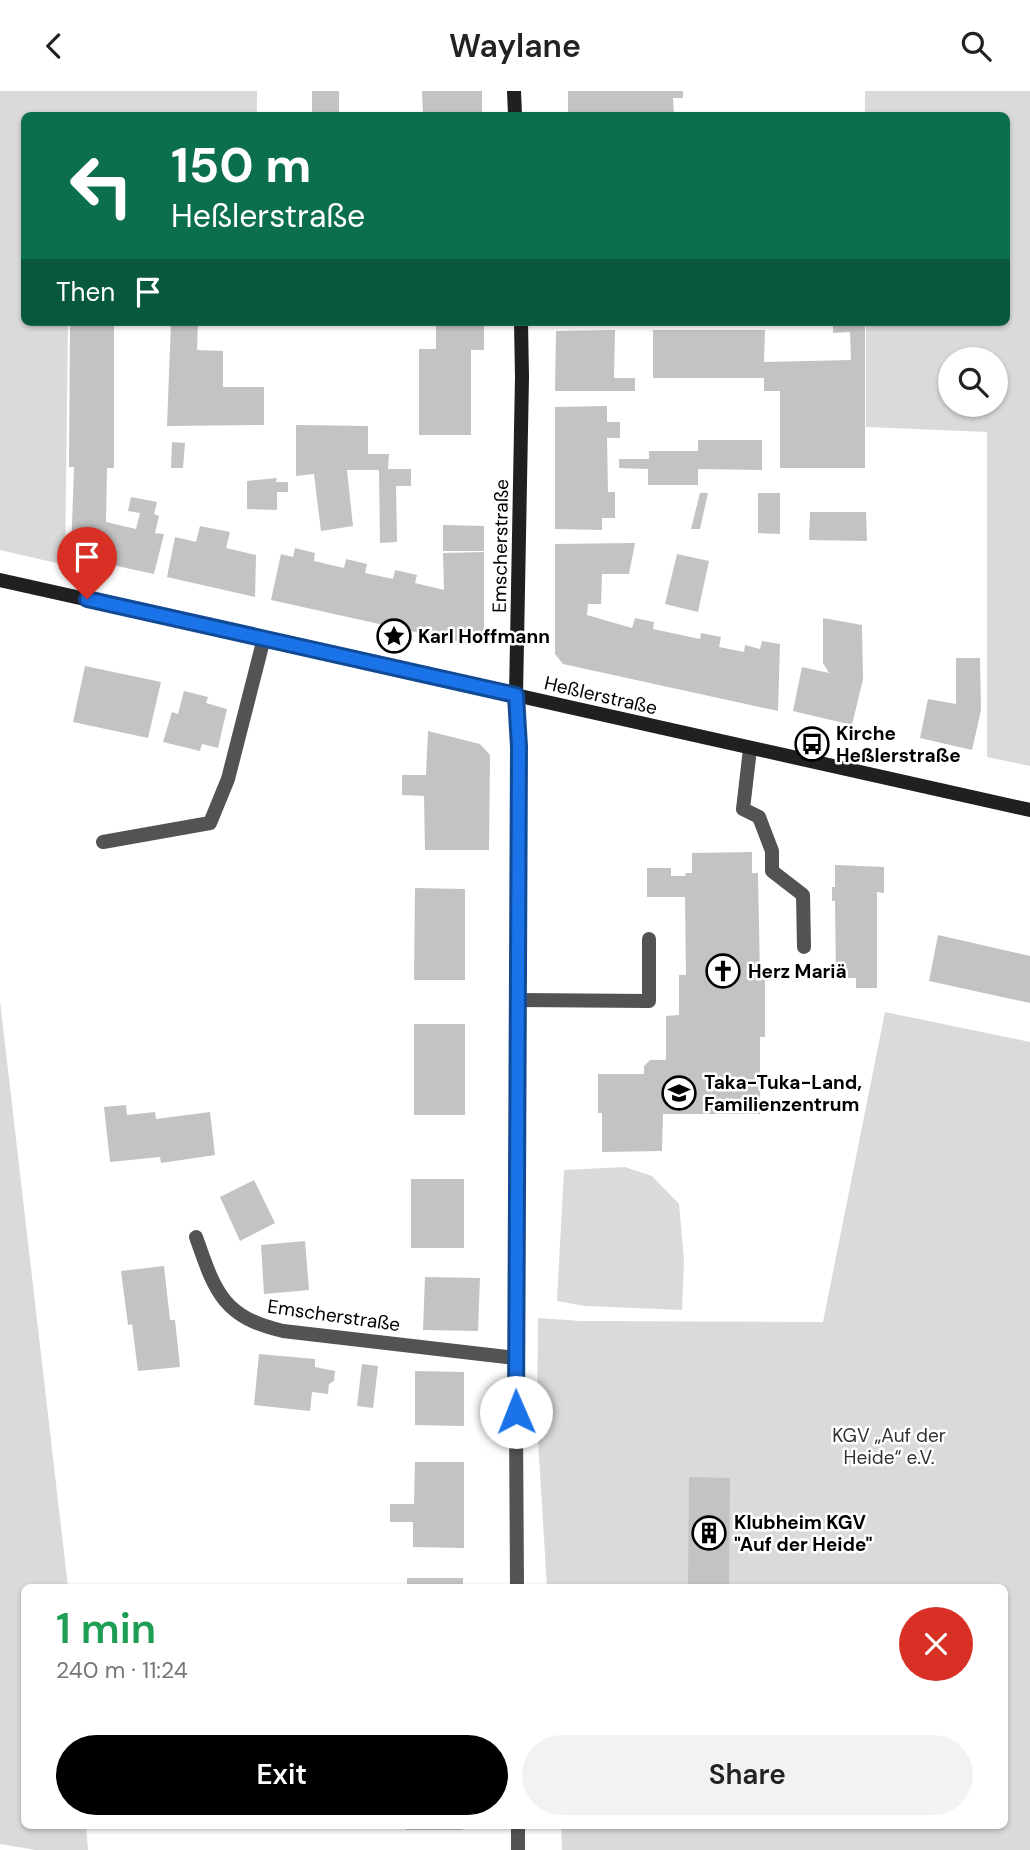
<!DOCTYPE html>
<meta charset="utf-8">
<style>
:root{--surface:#fff;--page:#f2f2f2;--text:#222;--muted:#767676;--accent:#000}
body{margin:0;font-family:"DM Sans",sans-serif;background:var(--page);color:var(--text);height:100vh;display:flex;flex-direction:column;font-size:26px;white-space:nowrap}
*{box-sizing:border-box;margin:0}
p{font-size:23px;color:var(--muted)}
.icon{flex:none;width:38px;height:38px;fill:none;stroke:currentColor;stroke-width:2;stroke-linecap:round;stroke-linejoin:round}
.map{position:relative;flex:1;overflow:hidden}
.side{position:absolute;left:21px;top:1493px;width:987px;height:245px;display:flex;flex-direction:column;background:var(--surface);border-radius:10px;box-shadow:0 2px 5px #0004}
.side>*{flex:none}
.hud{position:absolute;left:21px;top:21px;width:989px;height:214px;border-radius:10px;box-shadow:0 2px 5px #0004;background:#0b6e4f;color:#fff;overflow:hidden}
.fabs{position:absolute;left:938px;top:256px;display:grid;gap:14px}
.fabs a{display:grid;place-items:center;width:70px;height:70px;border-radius:50%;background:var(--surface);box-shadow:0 2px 5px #0004;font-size:35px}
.pin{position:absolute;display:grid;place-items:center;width:60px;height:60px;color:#fff;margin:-72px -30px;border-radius:50% 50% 50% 0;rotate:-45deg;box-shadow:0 0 7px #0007}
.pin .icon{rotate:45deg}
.me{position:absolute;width:77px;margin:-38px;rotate:359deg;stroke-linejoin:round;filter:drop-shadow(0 0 5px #0008)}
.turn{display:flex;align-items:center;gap:24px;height:147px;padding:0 35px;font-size:32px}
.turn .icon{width:91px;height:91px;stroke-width:2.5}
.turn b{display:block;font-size:49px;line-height:60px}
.then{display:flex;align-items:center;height:66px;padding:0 35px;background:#0003;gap:14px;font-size:26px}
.round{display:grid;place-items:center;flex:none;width:74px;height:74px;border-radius:37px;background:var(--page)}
.overview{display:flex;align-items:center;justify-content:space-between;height:119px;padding:0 35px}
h1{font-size:42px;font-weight:600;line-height:52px;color:#1e9e55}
.cta{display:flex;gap:14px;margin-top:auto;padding:14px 35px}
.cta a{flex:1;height:80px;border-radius:42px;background:var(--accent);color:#fff;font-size:28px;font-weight:600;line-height:80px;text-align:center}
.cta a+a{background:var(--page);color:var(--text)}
header{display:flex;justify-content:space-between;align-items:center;height:91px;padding:0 35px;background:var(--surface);font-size:32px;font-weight:600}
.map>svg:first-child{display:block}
.green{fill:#dadada;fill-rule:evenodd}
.building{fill:#c3c3c3}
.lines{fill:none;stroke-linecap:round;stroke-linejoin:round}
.lane{stroke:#535353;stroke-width:14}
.street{stroke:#535353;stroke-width:14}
.secondary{stroke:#202020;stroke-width:14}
.route-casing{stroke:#114b97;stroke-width:18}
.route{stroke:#1a73e8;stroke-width:12}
.labels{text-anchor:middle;stroke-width:5;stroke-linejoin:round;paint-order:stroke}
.street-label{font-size:19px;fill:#000;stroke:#fff}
.poi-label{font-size:19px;font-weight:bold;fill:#000;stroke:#fff;text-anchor:start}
.park-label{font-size:19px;fill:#313131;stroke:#fff}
</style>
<header><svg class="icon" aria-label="back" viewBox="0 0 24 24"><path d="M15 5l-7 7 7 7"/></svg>Waylane<svg class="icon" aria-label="search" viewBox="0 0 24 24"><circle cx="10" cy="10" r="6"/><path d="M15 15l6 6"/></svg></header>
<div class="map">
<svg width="1030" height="1759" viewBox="0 0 1030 1759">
<rect width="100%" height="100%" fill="#fff"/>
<!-- green -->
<path class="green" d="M0,0h257v24h-233v207h44l-3,243 -65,-15z
M865,0h165v675l-43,-9v-325l-121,-5v-105h140v-207h-141zM950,268h46v45h-46z
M0,910l68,586h-44v238h62l2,25h-52l-36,-6z
M885,921l145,30v808h-468l-1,-25h443v-238h-457l-10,-163 1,-106 43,3 242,1z
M625,1076l27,9 27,28 5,56 -2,50 -97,-4 -28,-5 7,-131z"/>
<!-- building -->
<path class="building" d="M312,0h27v24h-27z
M422,0h60v24h-59z
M568,0h115v7h-10l1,17h-106z
M70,231h36v3h8v143h-7l-1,54 30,7 4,-16 -12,-2 3,-14 26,5 -3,12 5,2 -4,17 9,1 -10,40 -83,-18 3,-89h-5z
M171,231h27l-1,28 26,1v36h41v38l-97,1z
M436,231h48v28h-13v85h-52v-86h17z
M833,231h32v146h-85v-77h-16v-13h-111v-48h112l-1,32 87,-2 -1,-28 -17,1z
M615,239l-1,48h21v13h-80l1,-60z
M607,315v16h13v16h-13l1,54h7v26h-13v12l-47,-1v-122z
M296,334l72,1v28h21l-1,15h23v17h-15l1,56 -17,1 -1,-73h-32l6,56 -32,5 -7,-57 -18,2z
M698,349h64v30l-64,-1v16h-50v-16l-29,-1v-9h30v-8h49z
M172,351l13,1 -2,25h-12z
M277,387l-1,4h12v10h-11v18l-30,-1v-28z
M700,402h8l-8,36h-9z
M758,402h22v41l-22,-1z
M810,421h56l1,29 -58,-1z
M443,434l41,1v25h-41z
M200,435l30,6 -4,16 30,7 -1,42 -88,-20 8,-40 21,5z
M635,452l-6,31h-27l-1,30h-13l-1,11 45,13 3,-10 19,4 -1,7 47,10 1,-6 20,4 -2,10 25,5 1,-7 15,4 2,-8 18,3 -2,67 -215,-47 -8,-10v-110z
M295,457l20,5 -1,8 30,7 2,-9 21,5 -2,9 28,6 2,-9 22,5 -2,8 29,7 -1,-37 41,-1v85l-10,8 -203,-45 10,-46 12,3z
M677,463l32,7 -11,51 -33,-8z
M823,527l39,7 1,54 -11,46 -59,-14 9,-44 27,6 -6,-10z
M956,567h24l1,52 -9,40 -52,-12 8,-39 28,5z
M85,575l76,16 -13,56 -75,-16z
M184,600l24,6 -2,6 21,6 -9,39 -16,-4 -2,7 -37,-9 9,-30 6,2z
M428,640l52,13 10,11 -1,95h-64l-1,-54 -22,-1v-20h24z
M752,761v21h6l2,103h5v61h-5v77h-97l-1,37 -60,1v-39h-4v-39h46v-8l6,-6h16v-44l13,-1v-40h7l-1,-78h-38v-29h24v8h14l1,-3h6v-20z
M835,774l49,2v26l-7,-1v96h-21v-10h-20l-1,-77h-3v-14h3z
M415,797l50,1v91h-51z
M938,844l92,21v47l-101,-22z
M414,933h51v91h-51z
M126,1014l1,10 28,-3 1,7 54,-7 5,43 -54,8 -1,-6 -50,5 -6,-55z
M411,1088h53v69h-53z
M254,1089l21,43 -35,18 -20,-44z
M305,1150l4,49 -45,4 -3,-49z
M164,1175l6,54h5l5,47 -42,4 -6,-47 -4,1 -7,-54z
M425,1186l55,1 -2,53 -55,-1z
M259,1263l56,5v8l20,4 -1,10 -5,3 -1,10 -16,-2 -2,19 -56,-6z
M362,1273l16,2 -5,42 -16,-2z
M415,1280l49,1v54l-49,-1z
M415,1371h49v86l-51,-1v-25h-23v-18h24z
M689,1386l41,1 -1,109h-41z
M407,1487h56v9h-56z
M406,1734h57v5h-57z"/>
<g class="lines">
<!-- lane -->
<path class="lane" d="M750,658l-7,60 16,8 13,34v20l31,24 1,52
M103,751l107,-19 18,-44 36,-141
M518,909l131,1v-62"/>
<!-- street -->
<path class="street" d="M516,604l3,52 -4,504 2,336
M196,1146c19,54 26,80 87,94l232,27
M518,1734v25"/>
<!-- secondary -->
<path class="secondary" d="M514,0l1,24
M0,489l1030,230
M516,604l6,-318 -1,-55"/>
</g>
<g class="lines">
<defs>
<path id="route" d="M87,508l429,96 3,52 -3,665"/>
</defs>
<!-- route casing -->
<use href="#route" class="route-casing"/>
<!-- route -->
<use href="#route" class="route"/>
</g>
<!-- icons -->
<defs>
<symbol id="sight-ring" viewBox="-11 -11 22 22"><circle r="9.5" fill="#fff" stroke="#000" stroke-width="1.5"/><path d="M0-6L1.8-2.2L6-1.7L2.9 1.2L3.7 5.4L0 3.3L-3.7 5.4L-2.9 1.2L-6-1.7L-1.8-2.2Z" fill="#000"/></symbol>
<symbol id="bus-ring" viewBox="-11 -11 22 22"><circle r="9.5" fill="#fff" stroke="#000" stroke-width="1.5"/><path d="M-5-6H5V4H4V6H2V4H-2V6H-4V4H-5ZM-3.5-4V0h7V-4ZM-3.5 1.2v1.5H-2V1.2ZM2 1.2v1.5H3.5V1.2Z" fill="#000"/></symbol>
<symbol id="church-ring" viewBox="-11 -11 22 22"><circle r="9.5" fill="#fff" stroke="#000" stroke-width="1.5"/><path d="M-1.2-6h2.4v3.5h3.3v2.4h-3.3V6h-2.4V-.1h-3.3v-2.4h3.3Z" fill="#000"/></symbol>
<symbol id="school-ring" viewBox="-11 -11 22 22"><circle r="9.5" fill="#fff" stroke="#000" stroke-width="1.5"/><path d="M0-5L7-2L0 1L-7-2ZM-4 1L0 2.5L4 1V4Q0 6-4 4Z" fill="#000"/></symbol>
<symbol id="building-ring" viewBox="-11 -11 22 22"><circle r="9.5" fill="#fff" stroke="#000" stroke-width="1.5"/><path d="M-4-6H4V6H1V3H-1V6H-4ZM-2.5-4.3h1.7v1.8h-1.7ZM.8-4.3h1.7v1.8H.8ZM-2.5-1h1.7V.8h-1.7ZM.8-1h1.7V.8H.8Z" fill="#000"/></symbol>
</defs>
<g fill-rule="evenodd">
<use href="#sight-ring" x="375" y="526" width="38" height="38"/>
<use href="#bus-ring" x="793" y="634" width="38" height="38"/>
<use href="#church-ring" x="704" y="861" width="38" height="38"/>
<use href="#school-ring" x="660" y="983" width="38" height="38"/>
<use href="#building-ring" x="690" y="1423" width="38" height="38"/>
</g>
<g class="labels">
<!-- street labels -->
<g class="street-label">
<text transform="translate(500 455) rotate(-89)" y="7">Emscherstraße</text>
<text transform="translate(601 604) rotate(13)" y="7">Heßlerstraße</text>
<text transform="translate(334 1224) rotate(8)" y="7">Emscherstraße</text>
</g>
<!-- poi labels -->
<g class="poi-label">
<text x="418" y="552">Karl Hoffmann</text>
<text x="836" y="649">Kirche<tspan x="836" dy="22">Heßlerstraße</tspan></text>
<text x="748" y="887">Herz Mariä</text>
<text x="704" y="998">Taka-Tuka-Land,<tspan x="704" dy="22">Familienzentrum</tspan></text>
<text x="734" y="1438">Klubheim KGV<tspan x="734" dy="22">"Auf der Heide"</tspan></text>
</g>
<!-- park labels -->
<g class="park-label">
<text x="889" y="1351">KGV „Auf der<tspan x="889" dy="22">Heide“ e.V.</tspan></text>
</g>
</g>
</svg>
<div class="fabs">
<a><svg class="icon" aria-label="search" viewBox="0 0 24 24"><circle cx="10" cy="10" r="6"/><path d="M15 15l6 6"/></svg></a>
</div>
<div class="pin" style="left:87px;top:508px;background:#d93025"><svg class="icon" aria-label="arrive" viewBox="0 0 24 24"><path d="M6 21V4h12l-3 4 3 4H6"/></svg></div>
<svg class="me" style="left:516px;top:1321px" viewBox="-20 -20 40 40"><circle r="19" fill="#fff"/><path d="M0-13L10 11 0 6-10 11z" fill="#1a73e8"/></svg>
<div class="hud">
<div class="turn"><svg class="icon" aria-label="left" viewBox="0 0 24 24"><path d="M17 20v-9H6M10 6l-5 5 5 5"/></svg><div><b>150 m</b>Heßlerstraße</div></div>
<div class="then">Then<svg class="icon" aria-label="arrive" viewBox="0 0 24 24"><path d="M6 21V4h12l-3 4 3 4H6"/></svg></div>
</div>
<section class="side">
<div class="overview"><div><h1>1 min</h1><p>240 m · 11:24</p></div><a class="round" style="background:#d93025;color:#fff"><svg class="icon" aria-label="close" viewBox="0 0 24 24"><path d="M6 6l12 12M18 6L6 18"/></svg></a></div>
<div class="cta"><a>Exit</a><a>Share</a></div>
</section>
</div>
